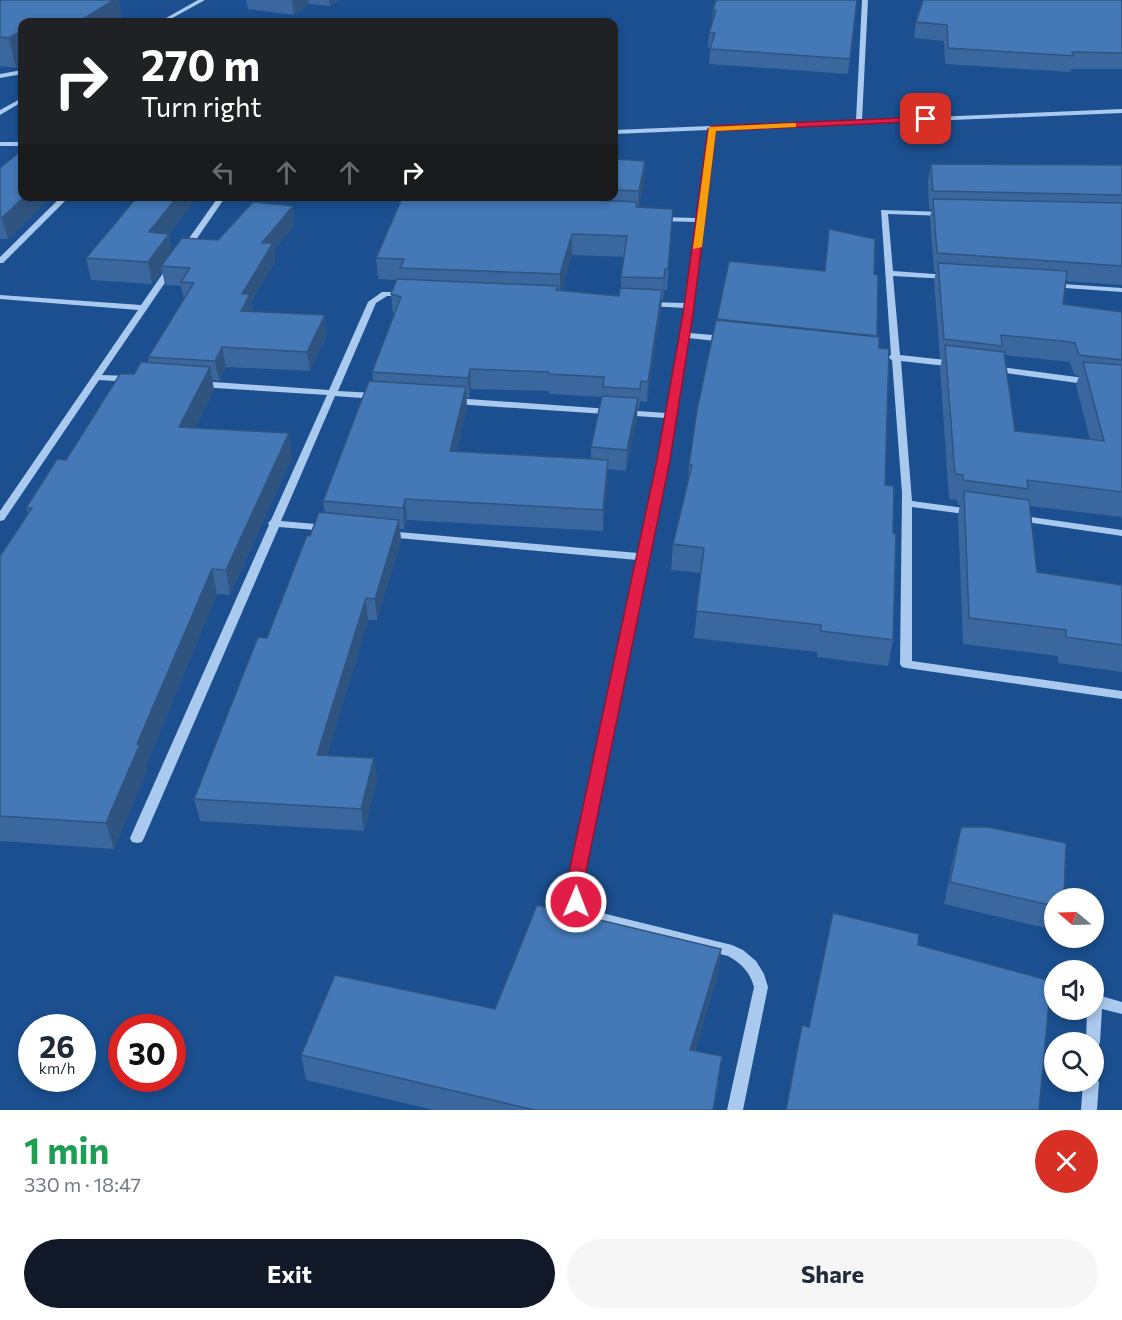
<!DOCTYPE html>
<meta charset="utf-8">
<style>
:root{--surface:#fff;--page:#f6f6f7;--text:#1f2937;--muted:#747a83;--accent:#111827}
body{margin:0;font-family:Commissioner,sans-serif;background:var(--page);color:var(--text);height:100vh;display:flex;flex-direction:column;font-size:22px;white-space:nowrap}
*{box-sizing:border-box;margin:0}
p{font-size:20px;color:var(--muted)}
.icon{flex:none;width:33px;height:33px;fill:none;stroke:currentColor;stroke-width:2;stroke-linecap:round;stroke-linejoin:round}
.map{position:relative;height:1110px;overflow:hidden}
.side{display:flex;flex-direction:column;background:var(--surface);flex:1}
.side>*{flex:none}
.banner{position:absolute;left:18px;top:18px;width:600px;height:183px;border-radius:12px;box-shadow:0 3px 9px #0003;background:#202124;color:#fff;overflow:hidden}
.needle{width:39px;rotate:289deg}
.fabs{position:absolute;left:1044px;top:888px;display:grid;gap:12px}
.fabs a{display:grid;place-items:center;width:60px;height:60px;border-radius:50%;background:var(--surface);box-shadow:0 3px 9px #0003;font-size:30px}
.speed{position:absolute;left:18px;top:1014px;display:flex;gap:12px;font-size:30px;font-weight:700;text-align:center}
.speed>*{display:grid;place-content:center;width:78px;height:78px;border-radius:50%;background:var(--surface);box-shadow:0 3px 9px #0003;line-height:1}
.speed small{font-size:15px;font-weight:400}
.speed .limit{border:9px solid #d22;background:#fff;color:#111}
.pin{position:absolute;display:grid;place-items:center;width:51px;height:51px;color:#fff;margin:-26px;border-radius:12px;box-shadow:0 3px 9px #0006}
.me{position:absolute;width:66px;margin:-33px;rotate:1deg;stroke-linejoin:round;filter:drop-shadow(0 0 4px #0008)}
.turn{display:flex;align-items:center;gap:21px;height:126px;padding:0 24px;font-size:27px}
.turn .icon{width:78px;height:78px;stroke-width:2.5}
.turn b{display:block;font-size:42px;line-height:51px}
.lanes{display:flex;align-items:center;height:57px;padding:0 24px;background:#0003;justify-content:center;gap:30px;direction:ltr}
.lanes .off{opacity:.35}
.round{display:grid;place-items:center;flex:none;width:63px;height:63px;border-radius:32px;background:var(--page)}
.overview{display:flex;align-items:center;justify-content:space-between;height:102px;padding:0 24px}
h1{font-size:36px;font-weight:700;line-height:45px;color:#1e9e55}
.primary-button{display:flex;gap:12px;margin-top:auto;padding:12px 24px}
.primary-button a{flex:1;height:69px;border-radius:36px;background:var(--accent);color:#fff;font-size:24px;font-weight:700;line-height:69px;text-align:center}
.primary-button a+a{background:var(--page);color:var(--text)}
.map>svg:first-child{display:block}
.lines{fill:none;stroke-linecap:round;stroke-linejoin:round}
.minor{fill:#a9c9ee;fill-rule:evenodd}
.wall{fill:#3a679d;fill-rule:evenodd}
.shaded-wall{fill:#305480}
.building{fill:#4478b7;stroke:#305480;stroke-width:1.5}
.route{fill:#e11d48;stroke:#92132f;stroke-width:1.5}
.slow{fill:#f59e0b}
</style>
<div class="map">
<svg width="1122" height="1110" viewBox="0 0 1122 1110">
<rect width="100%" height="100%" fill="#1b4f8f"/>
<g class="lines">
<!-- minor -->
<path class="minor" d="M198,0h7l-40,22h-6z
M862,0h6l-6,120 260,-11v4l-407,17 -26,203 36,3 4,3 -4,3 -37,-4 -20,122 -88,431 7,13 15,9 130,32 11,5 13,11 8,13 4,13 -25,123h-16l27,-123c-4,-15 -12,-23 -26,-31l-134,-34 -16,-10 -12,-21 71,-331 -250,-23 -5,-3 5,-3 251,22 27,-135 -211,-14 -5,-3 5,-3 212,15 19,-105 -37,-2 -4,-2 4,-2 37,1 11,-81 -37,-1 -4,-2 4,-2 38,1 12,-88 -95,4v-4l242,-10z
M22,70v4l-22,4v-4z
M22,98v4l-22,13v-5z
M0,142h22v4h-22z
M62,196h8l-67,67h-3v-6z
M219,196h7l-39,57h-6l-1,-2z
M881,210l64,2 4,2 -4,2 -57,-2 5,57 55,4 4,2 -4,2 -55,-3 7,79 55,6 4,3 -4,3 -54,-6 11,140 60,8 5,3 -5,3 -60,-8v154l210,30v8l-216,-31 -4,-1 -2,-3 2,-171 -10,-133 -6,-3 5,-2z
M168,266h3l4,2 -73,107 28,1 4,3 -4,3 -31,-2 -95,140 -4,1v-10l138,-201 -138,-11v-4l141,10z
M1048,283l74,5v4l-71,-5h-3z
M382,292h23l4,2 -4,2h-18l-11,7 -38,88 37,2 5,3 -5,3 -40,-3 -54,125 46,4 5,3 -5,3 -48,-4 -135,311 -2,4 -5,1 -5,-1 -2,-4 139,-313 -1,-2 3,-3 56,-125 -128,-8 -4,-3 4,-3 130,9 39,-88z
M994,366l98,13 4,3 -4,3 -101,-14v-4z
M1017,515l105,15v6l-109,-16 -1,-2z
M1094,994l28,8v12l-20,-5 -2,33 -2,5 -4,2v-7h-8l1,-32h7z
M1094,1076l2,1 3,5 -2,28h-16l2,-28h11z"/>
</g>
<!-- wall -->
<path class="wall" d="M0,0l22,22v42l-6,4 -16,-2z
M246,0h92l-8,6 -21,-2 -15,11 -46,-6z
M857,0l-9,74 -139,-10 1,-16h-2l1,-15 3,-9 1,-14z
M1122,0v69h-51l-1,3 -125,-8 -1,-23 -30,-3 2,-16z
M614,159l31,2 -1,22 -5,24 34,2 -6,81h-3l-1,10h-1l-1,9 -14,93 -7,-1 -1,8h-2v9l-11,53 -18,-2 -5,62 -196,-11 -3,9h-4l1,12 -24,79h-9l-41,136 47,2 3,22 -13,51 -164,-10 -6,-22 73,-161 43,-102 15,-23 -2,-12 50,-120 -1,-9 22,-59 -1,-1 -2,-18 6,-14 -19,-1 -2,-21 27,-62h211zM572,255l52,2 -3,20v12l-2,7 -57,-6zM471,389l78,2v3l53,3 -11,50v12l-135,-7 11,-45 -1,-10 3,1z
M931,164l191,1v120l-56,-4 -3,23 59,8v210l-1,-5 -91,-11 7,66 85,13v87l-64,-9v-7l-95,-12 -5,-128 2,-11h-2l-1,-5 -8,-1 -9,-131 2,-9h-2l-6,-78 2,-9h-2l-4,-55 2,-8h-3l-1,-28zM1005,355l65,7 4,13 5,1 -3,9 14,55 -75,-9z
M0,168l22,28h30l-44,43h-8z
M138,196h60l-29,38 3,18 46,-12 77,-16 -21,26 1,12 -24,40 2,10 74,22 -17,37 -84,-4 -7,14 -7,-1 2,10 -19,38 97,29 -62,138 -13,-1 -71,172 1,4 -33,79 -114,-8v-285l28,-43 -2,-5 108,-134 15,-11 -1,-6 36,-58 -3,-13 -16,-1 -3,-14 -10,13 -61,-4 -5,-22z
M824,271l50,3 19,366 -5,26 -71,-9v-5l-123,-14 7,-65 -30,-3 2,-26 15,-64 1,-15z
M961,827l93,71v32l-110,-26 11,-55z
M721,949l-3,25 -23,77 24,30 -5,29h-280l-128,-30 -5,-25 194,-46z"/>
<!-- shaded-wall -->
<path class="shaded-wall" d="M114,0h5l4,22h-45z
M292,0h17v4l-15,11z
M329,0h9l-8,6z
M21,31l1,8v25l-6,4 -7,-30z
M645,161l-1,22 -6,30 1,-22z
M25,196h27l-44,43 -6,-21z
M178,196h20l-29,38 4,22 -12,10 1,5 -10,13 -4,-22 1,-30z
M293,206l2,18 -21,26 1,12 -24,40 2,11 -12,-2 1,-17 20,-51z
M572,234v21l-12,41v-22z
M665,269l-1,21 -1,10 1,-22z
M662,290l-1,19 -14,93 1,-20z
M325,315l2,19 -17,37 -3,-19z
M222,347l4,20 -7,14 -4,-20z
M210,367l4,23 -30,60 -5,-23z
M470,369l1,20 -2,9 -1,-20z
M466,387l1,20 -16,65 -1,-21z
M638,398l-1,20 -11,53 1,-21z
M289,433l3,24 -62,138 -4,-25z
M608,460v20l-5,51v-21z
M405,499l2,21 -3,9 -1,-21z
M399,520l2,21 -24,79 -2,-21z
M212,569l5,25 -71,172 1,4 -33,79 -8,-26 31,-79z
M366,598l2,22 -47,157 -4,-22z
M374,758l3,22 -13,51 -3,-22z
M721,949l-3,25 -30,100 2,-24z
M722,1056l-8,54h-1z"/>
<!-- building -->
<path class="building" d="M0,0h114l-36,22h-56v9h-1l-12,7 -9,-1z
M716,0h141l-7,59 -140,-10 5,-16h-6l7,-23h-3z
M923,0h199v53l-50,-1 2,4 -126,-8 -1,-23 -31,-3z
M22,150v46h3l-23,22 -2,-1v-49z
M614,159l31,2 -6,30 -25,-1z
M931,164l191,1v30l-189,-4z
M138,196h40l-29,36 20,2 -21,28 -62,-4z
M403,196h105l129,6 -1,5 37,2 -5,60h-3l-1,9 -43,-1 6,-41 -55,-2 -12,40 -160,-6 4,-9 -28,-1z
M933,199l189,4v63l-185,-13z
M253,202l40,4 -31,37h11l-31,51h8l-9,17 84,4 -18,37 -85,-5 -7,14 -67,-4 46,-74 -13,-1 9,-14 -29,-2 21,-28 36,2z
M829,229l46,10 -1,35 4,1 -1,61 -160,-17 12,-58 96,10z
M938,263l129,8 -4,33 59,8v48l-43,-5 -4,-12 -12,-2 -62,-6 1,11 -58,-7z
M397,279l161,7 -2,4 63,6 1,-8 42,2 -14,92 -7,-1 -1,8 -37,-2 1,-10 -55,-3v-2l-79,-3 -2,9 -96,-6 29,-75 -10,-3z
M716,320l163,17v11l10,1 -4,136 9,1 -1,47 3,1 -3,106 -72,-9v-6l-125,-14 8,-63 -31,-4 19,-79h-3l8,-55z
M945,345l59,7 11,79 89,10 -21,-79 39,3v127l-95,-12 1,9 -65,-9v-5l-8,-1z
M141,362l69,5 -31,60 110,6 -63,137 -14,-1 -75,175h3l-34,79 -106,-7v-260l32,-48h-6l31,-49 9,1 54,-86h14z
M369,381l97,6 -16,64 158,9 -5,50 -198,-11 -2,9 -80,-7z
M602,396l36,2 -11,52 -36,-3z
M964,491l65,9 8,72 85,13v60l-56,-8v-7l-97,-12z
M319,512l80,8 -24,79 -9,-1 -49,157 57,3 -13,51 -167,-10 64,-162 9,1 40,-103 3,1z
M961,827h27l78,16 -2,55h-10v8l-104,-24z
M537,905l184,44 -31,101 32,6 -9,54h-178l-234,-55 34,-80 160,34z
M833,913l86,21 -1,11 133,36 -12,129h-253l16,-85 7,2z"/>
<!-- route -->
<path class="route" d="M926,117l4,2 -2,2 -212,10 -23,183 -23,146 -88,431 3,11 -2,5 -7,2 -6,-2 -5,-16 92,-431 26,-146 25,-185 4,-3z"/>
<!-- slow -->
<path class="slow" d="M793,123h3v4l-80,4 -14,116 -9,2 16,-122z"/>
</svg>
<div class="fabs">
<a><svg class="needle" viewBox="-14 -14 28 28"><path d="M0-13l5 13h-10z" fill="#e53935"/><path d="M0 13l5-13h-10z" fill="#747a83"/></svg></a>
<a><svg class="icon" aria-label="sound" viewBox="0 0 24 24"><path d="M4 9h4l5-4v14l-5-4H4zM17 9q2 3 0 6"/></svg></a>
<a><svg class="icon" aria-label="search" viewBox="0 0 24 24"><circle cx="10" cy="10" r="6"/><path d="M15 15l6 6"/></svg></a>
</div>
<div class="speed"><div>26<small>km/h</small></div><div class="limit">30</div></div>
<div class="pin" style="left:926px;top:119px;background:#d93025"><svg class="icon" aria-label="arrive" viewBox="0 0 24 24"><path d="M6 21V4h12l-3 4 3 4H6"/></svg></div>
<svg class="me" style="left:576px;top:902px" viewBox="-20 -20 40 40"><circle r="17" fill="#e11d48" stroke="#fff" stroke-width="3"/><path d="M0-11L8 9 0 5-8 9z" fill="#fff"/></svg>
<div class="banner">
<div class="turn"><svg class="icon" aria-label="right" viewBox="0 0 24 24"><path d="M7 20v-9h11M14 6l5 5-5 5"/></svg><div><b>270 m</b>Turn right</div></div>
<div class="lanes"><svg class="icon off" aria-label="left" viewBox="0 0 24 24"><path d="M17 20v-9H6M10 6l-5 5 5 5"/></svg><svg class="icon off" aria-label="ahead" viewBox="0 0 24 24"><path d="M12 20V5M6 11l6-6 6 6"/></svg><svg class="icon off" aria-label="ahead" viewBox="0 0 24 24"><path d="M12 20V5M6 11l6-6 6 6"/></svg><svg class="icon" aria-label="right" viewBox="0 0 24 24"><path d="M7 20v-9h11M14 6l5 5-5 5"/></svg></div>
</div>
</div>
<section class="side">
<div class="overview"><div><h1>1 min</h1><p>330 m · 18:47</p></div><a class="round" style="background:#d93025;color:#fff"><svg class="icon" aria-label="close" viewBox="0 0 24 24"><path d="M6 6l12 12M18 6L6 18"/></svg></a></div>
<div class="primary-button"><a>Exit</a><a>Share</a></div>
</section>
